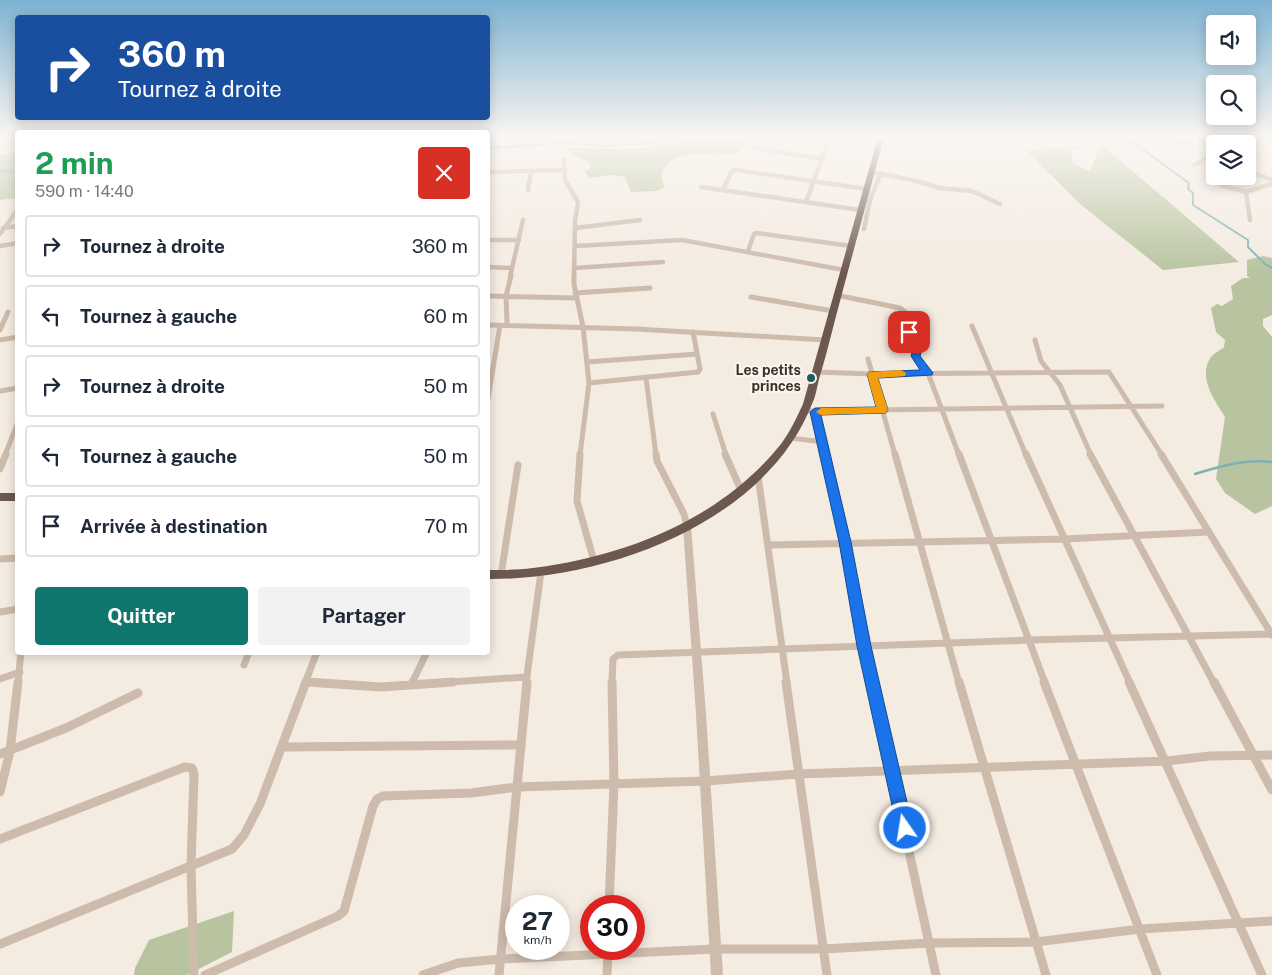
<!DOCTYPE html>
<html lang="fr">
<meta charset="utf-8">
<style>
:root{--surface:#fff;--page:#f2f2f3;--text:#1f2937;--muted:#747a83;--line:#e0e1e3;--accent:#0f766e}
body{margin:0;font-family:"Public Sans",sans-serif;background:var(--page);color:var(--text);height:100vh;display:flex;flex-direction:column;font-size:19px;white-space:nowrap}
*{box-sizing:border-box;margin:0}
p{font-size:16px;color:var(--muted)}
.icon{flex:none;width:28px;height:28px;fill:none;stroke:currentColor;stroke-width:2;stroke-linecap:round;stroke-linejoin:round}
.map{position:relative;flex:1;overflow:hidden}
.details{position:absolute;left:15px;top:130px;width:475px;height:525px;display:flex;flex-direction:column;background:var(--surface);border-radius:5px;box-shadow:0 2px 12px #0003}
.details>*{flex:none}
.guide{position:absolute;left:15px;top:15px;width:475px;height:105px;border-radius:5px;box-shadow:0 2px 12px #0003;background:#1a4fa0;color:#fff;overflow:hidden}
.buttons{position:absolute;left:1206px;top:15px;display:grid;gap:10px}
.buttons a{display:grid;place-items:center;width:50px;height:50px;border-radius:5px;background:var(--surface);box-shadow:0 2px 12px #0003;font-size:25px}
.speed{position:absolute;left:505px;top:895px;display:flex;gap:10px;font-size:25px;font-weight:700;text-align:center}
.speed>*{display:grid;place-content:center;width:65px;height:65px;border-radius:50%;background:var(--surface);box-shadow:0 2px 12px #0003;line-height:1}
.speed small{font-size:12px;font-weight:400}
.speed .limit{border:8px solid #d22;background:#fff;color:#111}
.pin{position:absolute;display:grid;place-items:center;width:42px;height:42px;color:#fff;margin:-21px;border-radius:10px;box-shadow:0 2px 8px #0006}
.me{position:absolute;width:55px;margin:-28px;rotate:347deg;stroke-linejoin:round;filter:drop-shadow(0 0 4px #0008)}
.turn{display:flex;align-items:center;gap:18px;height:105px;padding:0 20px;font-size:22px}
.turn .icon{width:65px;height:65px;stroke-width:2.5}
.turn b{display:block;font-size:35px;line-height:42px}
.round{display:grid;place-items:center;flex:none;width:52px;height:52px;border-radius:5px;background:var(--page)}
.headline{display:flex;align-items:center;justify-content:space-between;height:85px;padding:0 20px}
h1{font-size:30px;font-weight:700;line-height:38px;color:#1e9e55}
.primary-button{display:flex;gap:10px;margin-top:auto;padding:10px 20px}
.primary-button a{flex:1;height:58px;border-radius:5px;background:var(--accent);color:#fff;font-size:20px;font-weight:700;line-height:58px;text-align:center}
.primary-button a+a{background:var(--page);color:var(--text)}
ul{padding:0;list-style:none}
li{display:flex;align-items:center;gap:15px;height:62px;margin:0 10px 8px;padding:0 10px;border:2px solid var(--line);border-radius:5px}
li div{flex:1}
li b{display:block;font-size:19px}
li em{font-style:normal}
.map>svg:first-child{display:block}
.green{fill:#b8c4a0}
.lines{fill:none;stroke-linecap:round;stroke-linejoin:round}
.stream-far1{stroke:#7fb0b2;stroke-width:2}
.stream{stroke:#7fb0b2;stroke-width:2.5}
.minor-far3{stroke:#cdbbac;stroke-width:4.5}
.minor-far2{stroke:#cdbbac;stroke-width:5}
.minor-far1{stroke:#cdbbac;stroke-width:7}
.minor{stroke:#cdbbac;stroke-width:9}
.tertiary{fill:#cdbbac;fill-rule:evenodd}
.trunk{fill:#6c584f;fill-rule:evenodd}
.route{fill:#1a73e8;stroke:#114b97}
.slow{fill:#f59e0b}
.poi-dot{fill:#1f5a5e;stroke:#fbf5ee;stroke-width:2}
.labels{text-anchor:middle;stroke-width:4.5;stroke-linejoin:round;paint-order:stroke}
.poi-label{font-size:14px;font-weight:bold;fill:#3b302b;stroke:#fbf5ee;text-anchor:end}
</style>
<div class="map">
<svg width="1272" height="975" viewBox="0 0 1272 975">
<rect width="100%" height="100%" fill="#f4ebe1"/>
<!-- green -->
<path class="green" d="M601,137h52l-27,4h-43z
M692,137h56c-3,7 -4,12 -11,15 -23,9 -53,-7 -71,14 -6,7 -6,13 -1,21l-8,4 -26,1 -6,-15 -14,-2 -21,3 -6,-7 7,-2 -2,-7 -21,-10 -3,-5c42,2 86,6 127,-10z
M1143,137h52l-2,9z
M1101,144l138,118 -76,8 -83,-66 -54,-54 65,-4 -30,6 10,-1 2,13 17,7z
M17,152v46l-17,2v-45z
M1263,256l9,2v57l-9,4v7l9,11v169l-17,8 -30,-21 -9,-14 9,-62c-10,-16 -28,-40 -14,-60 3,-4 10,-7 13,-10l1,-7 -9,-8 -5,-24 6,-4 5,2 11,-7 -2,-13 12,-8h7l-3,-2v-16z
M234,911l-2,41 -45,23h-53l1,-7 14,-28z"/>
<g class="lines">
<!-- stream-far1 -->
<path class="stream-far1" d="M1119,137l16,7 54,39 -1,6 5,4v12l55,35v7l17,17 7,4
M488,148l77,-5 39,3 48,-3 22,-6
M0,170l18,3"/>
<!-- stream -->
<path class="stream" d="M1195,474c27,-8 49,-15 77,-12"/>
<!-- minor-far3 -->
<path class="minor-far3" d="M1204,140l11,9
M754,148l69,11
M564,160l1,20 13,22 -3,19 -1,56
M1194,165l11,-6 10,-1
M1248,171l24,9
M488,172l76,-2
M871,172l46,9 23,7 32,3 28,13
M1220,185l26,7 26,-8
M701,187l159,23
M528,190l3,-19
M723,190l9,-19 4,-1 130,19
M1246,192l4,28
M806,202l24,-65
M3,228l15,-2
M575,228l65,-8
M864,229l6,-29 11,-27
M0,234l18,-25
M488,240h31
M0,246l18,-3
M576,246l106,-6 162,30
M748,251l6,-17 3,-1 94,13
M488,267l24,1
M575,268l88,-6
M510,277l13,-57"/>
<!-- minor-far2 -->
<path class="minor-far2" d="M574,276v8l9,43 6,56 -9,72
M575,293l75,-5
M836,295l64,13 5,4 2,15 12,19 -3,10 1,5 11,12 31,82
M488,296l88,2
M751,297l82,14
M488,325l148,4 189,11
M507,325l-1,-29 5,-20
M972,326l54,129
M0,330l8,-18
M0,340l18,-3
M1035,340l6,21 19,24 31,70
M868,359l27,96
M587,362l110,-8
M816,372l56,2 237,-2 53,83
M646,378l10,77
M589,383l109,-11 2,-3 -7,-37
M0,391l18,-3
M488,399l12,-74
M805,411l357,-5
M815,412l10,43
M713,414l13,41
M791,438l32,4
M5,455l13,-33"/>
<!-- minor-far1 -->
<path class="minor-far1" d="M580,454l-3,47 17,60
M656,454l1,7 27,53 3,12
M725,454l16,36
M825,454l20,88 27,141
M895,454l64,229
M959,454l86,229
M1026,454l104,229
M1090,454l124,229
M1161,454l111,181
M0,469l6,-15
M758,476l29,207
M768,545l297,-6 143,-7
M0,559l18,-1
M501,575l17,-110
M0,612l18,-3
M244,665l5,-13
M0,679l20,-7
M306,682l20,1
M18,683l3,-31
M305,683l12,-31
M412,683l15,-31
M435,683l92,-6
M526,683l15,-111
M612,683l1,-24 5,-4 411,-15 243,-6"/>
<!-- minor -->
<path class="minor" d="M307,682l74,5 72,-5
M786,682l41,293
M872,682l64,293
M959,682l87,293
M1044,682l113,293
M1129,682l133,293
M1214,682l58,108
M412,684l1,-2
M282,747l239,-2
M0,754l66,-26 72,-35
M0,792l10,-41 8,-69
M0,839l185,-72 7,1 2,6 -3,92 3,109
M609,906l5,-121 -2,-103
M0,944l232,-95 12,-14 16,-31 46,-122
M205,975l133,-59 6,-5 29,-105 4,-7 6,-3 88,-3 46,-6 188,-6 94,-7 368,-13 43,-5 62,-1
M423,975l35,-12 43,-4 214,-10h109l105,-6 107,-1 104,-13 132,-8
M499,975l28,-293
M607,975l1,-25"/>
<!-- tertiary -->
<path class="tertiary" d="M687,523l3,1 1,2 15,188 17,261h-12l-15,-261 -13,-188 1,-2z"/>
<!-- trunk -->
<path class="trunk" d="M878,137h6c-16,61 -33,122 -49,183 -5,20 -10,39 -16,59 -2,8 -3,17 -7,25 -47,119 -206,176 -324,175v-9c15,0 30,0 45,-2 94,-12 188,-49 248,-124 9,-12 16,-27 22,-40z
M0,493h18v8h-18z"/>
</g>
<!-- sky -->
<linearGradient id="sky" x2="0" y2="1"><stop stop-color="#7eb2d2"/><stop offset="0.5" stop-color="#faf6f2"/><stop offset="1" stop-color="#faf6f2" stop-opacity="0"/></linearGradient>
<rect width="1272" height="274" fill="url(#sky)"/>
<!-- route -->
<path class="route" d="M909,329l3,1 11,16 -3,10 13,17 -1,2 -54,3 10,32 -2,3 -65,2 30,127 20,104 42,182 -3,6 -5,2 -6,-2 -2,-6 -40,-182 -18,-104 -29,-130 5,-4 61,-1 -9,-33 2,-2 51,-2 -9,-14 3,-10 -10,-14z"/>
<!-- slow -->
<path class="slow" d="M901,370l5,3 -1,3 -27,2 10,32 -2,3 -65,2 -5,-3 5,-4 55,-1 -9,-33 2,-2z"/>
<!-- markers -->
<circle class="poi-dot" cx="811" cy="378" r="5"/>
<g class="labels">
<!-- poi labels -->
<g class="poi-label">
<text x="801" y="375">Les petits<tspan x="801" dy="16">princes</tspan></text>
</g>
</g>
</svg>
<div class="buttons">
<a><svg class="icon" aria-label="sound" viewBox="0 0 24 24"><path d="M4 9h4l5-4v14l-5-4H4zM17 9q2 3 0 6"/></svg></a>
<a><svg class="icon" aria-label="search" viewBox="0 0 24 24"><circle cx="10" cy="10" r="6"/><path d="M15 15l6 6"/></svg></a>
<a><svg class="icon" aria-label="layers" viewBox="0 0 24 24"><path d="M12 4l9 5-9 5-9-5zM3 14l9 5 9-5"/></svg></a>
</div>
<div class="speed"><div>27<small>km/h</small></div><div class="limit">30</div></div>
<div class="pin" style="left:909px;top:332px;background:#d93025"><svg class="icon" aria-label="arrive" viewBox="0 0 24 24"><path d="M6 21V4h12l-3 4 3 4H6"/></svg></div>
<svg class="me" style="left:905px;top:828px" viewBox="-20 -20 40 40"><circle r="17" fill="#1a73e8" stroke="#fff" stroke-width="3"/><path d="M0-11L8 9 0 5-8 9z" fill="#fff"/></svg>
<div class="guide">
<div class="turn"><svg class="icon" aria-label="right" viewBox="0 0 24 24"><path d="M7 20v-9h11M14 6l5 5-5 5"/></svg><div><b>360 m</b>Tournez à droite</div></div>
</div>
<section class="details">
<div class="headline"><div><h1>2 min</h1><p>590 m · 14:40</p></div><a class="round" style="background:#d93025;color:#fff"><svg class="icon" aria-label="close" viewBox="0 0 24 24"><path d="M6 6l12 12M18 6L6 18"/></svg></a></div>
<ul>
<li><svg class="icon" aria-label="right" viewBox="0 0 24 24"><path d="M7 20v-9h11M14 6l5 5-5 5"/></svg><div><b>Tournez à droite</b></div><em>360 m</em></li>
<li><svg class="icon" aria-label="left" viewBox="0 0 24 24"><path d="M17 20v-9H6M10 6l-5 5 5 5"/></svg><div><b>Tournez à gauche</b></div><em>60 m</em></li>
<li><svg class="icon" aria-label="right" viewBox="0 0 24 24"><path d="M7 20v-9h11M14 6l5 5-5 5"/></svg><div><b>Tournez à droite</b></div><em>50 m</em></li>
<li><svg class="icon" aria-label="left" viewBox="0 0 24 24"><path d="M17 20v-9H6M10 6l-5 5 5 5"/></svg><div><b>Tournez à gauche</b></div><em>50 m</em></li>
<li><svg class="icon" aria-label="arrive" viewBox="0 0 24 24"><path d="M6 21V4h12l-3 4 3 4H6"/></svg><div><b>Arrivée à destination</b></div><em>70 m</em></li>
</ul>
<div class="primary-button"><a>Quitter</a><a>Partager</a></div>
</section>
</div>
